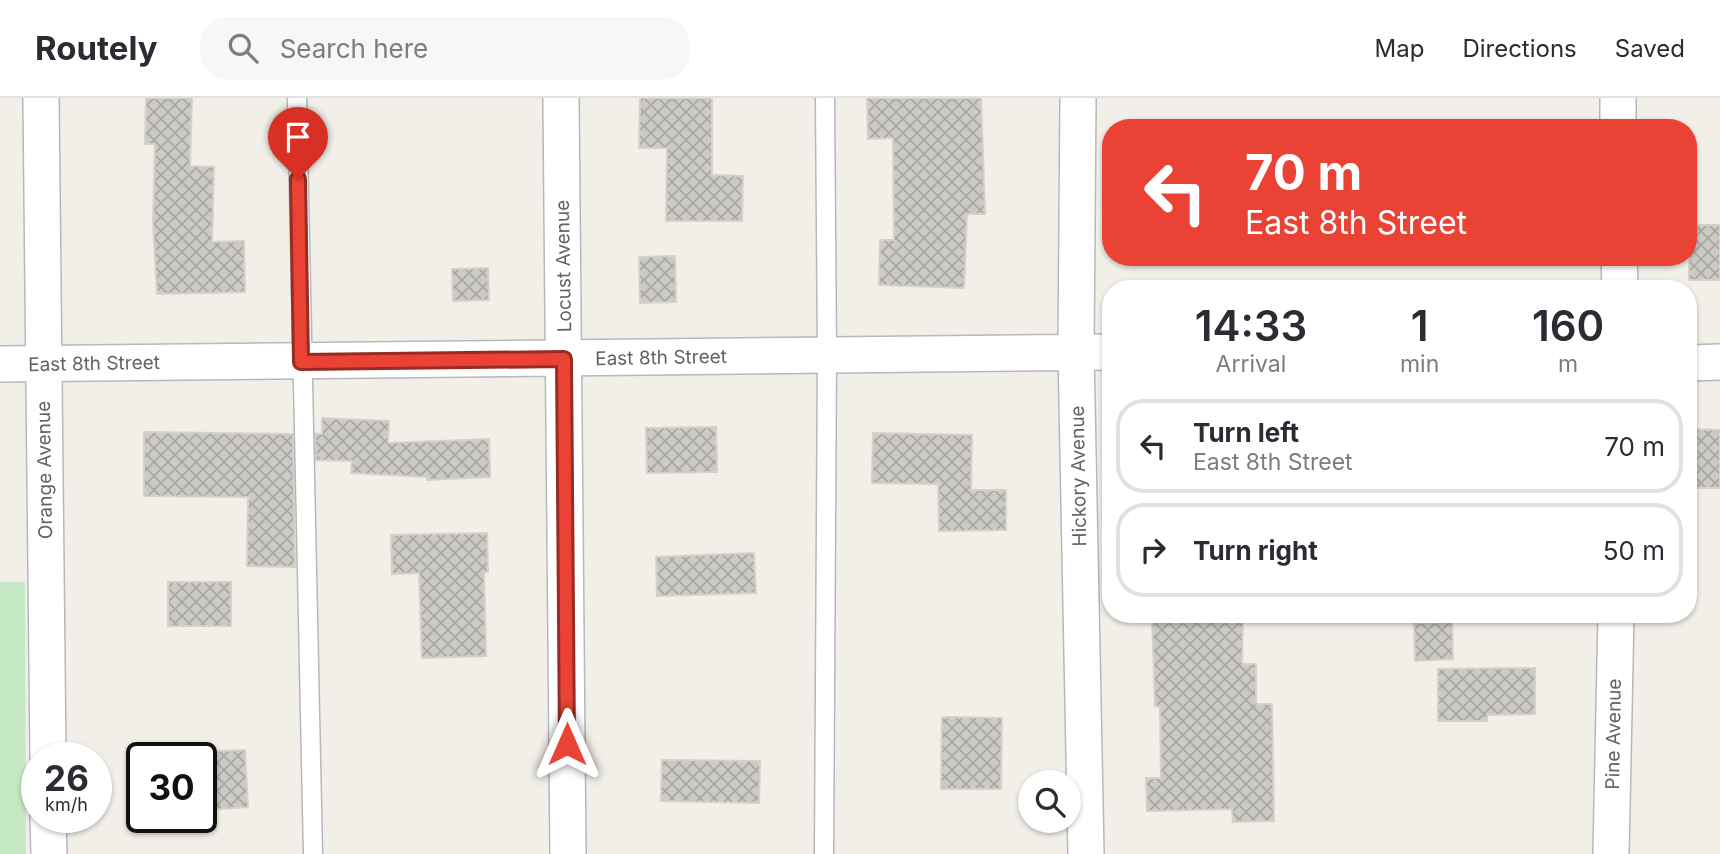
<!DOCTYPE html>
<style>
:root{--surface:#fff;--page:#f7f7f7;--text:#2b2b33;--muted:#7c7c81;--line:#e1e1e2}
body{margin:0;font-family:Inter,sans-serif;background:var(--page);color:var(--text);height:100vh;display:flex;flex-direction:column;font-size:26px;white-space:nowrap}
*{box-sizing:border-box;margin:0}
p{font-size:23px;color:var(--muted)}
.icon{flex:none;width:38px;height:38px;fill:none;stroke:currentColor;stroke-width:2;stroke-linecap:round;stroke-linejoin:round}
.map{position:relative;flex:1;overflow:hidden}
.details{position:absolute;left:1102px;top:182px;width:595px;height:343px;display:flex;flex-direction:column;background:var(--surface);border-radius:28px;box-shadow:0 2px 5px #0004}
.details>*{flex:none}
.banner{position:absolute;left:1102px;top:21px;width:595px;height:147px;border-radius:28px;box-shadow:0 2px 5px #0004;background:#ea4335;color:#fff;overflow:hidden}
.controls{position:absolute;left:1018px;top:672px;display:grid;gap:14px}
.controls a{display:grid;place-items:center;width:63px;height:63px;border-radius:50%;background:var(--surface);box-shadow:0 2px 5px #0004;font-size:35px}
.speed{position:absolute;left:21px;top:644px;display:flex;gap:14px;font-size:35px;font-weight:700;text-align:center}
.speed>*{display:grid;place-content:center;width:91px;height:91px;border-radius:50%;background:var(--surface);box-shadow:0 2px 5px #0004;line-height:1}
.speed small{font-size:18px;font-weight:400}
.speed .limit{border:4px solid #111;border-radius:10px;background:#fff;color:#111}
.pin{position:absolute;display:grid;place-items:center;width:60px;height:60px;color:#fff;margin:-72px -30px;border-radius:50% 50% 50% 0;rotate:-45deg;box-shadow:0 0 7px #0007}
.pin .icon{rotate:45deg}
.me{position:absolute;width:77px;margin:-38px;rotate:0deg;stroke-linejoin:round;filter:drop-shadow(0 0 5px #0008)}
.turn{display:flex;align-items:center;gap:24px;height:147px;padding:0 28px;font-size:32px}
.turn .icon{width:91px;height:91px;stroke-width:2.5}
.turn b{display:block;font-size:49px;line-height:60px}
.eta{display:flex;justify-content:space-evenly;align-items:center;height:119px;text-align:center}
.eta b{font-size:42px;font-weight:600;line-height:49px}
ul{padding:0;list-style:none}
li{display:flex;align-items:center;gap:21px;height:94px;margin:0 14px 10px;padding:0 14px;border:4px solid var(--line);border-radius:28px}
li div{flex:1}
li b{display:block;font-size:26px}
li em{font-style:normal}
header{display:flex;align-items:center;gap:42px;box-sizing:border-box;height:98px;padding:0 35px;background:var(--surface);border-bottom:2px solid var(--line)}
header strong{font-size:33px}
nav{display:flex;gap:38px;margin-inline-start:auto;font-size:24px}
.search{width:490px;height:63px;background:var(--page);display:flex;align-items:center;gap:18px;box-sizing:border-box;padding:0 24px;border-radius:28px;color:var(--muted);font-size:26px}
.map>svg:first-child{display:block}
.park{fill:#c5e8c5}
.building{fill:url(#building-cross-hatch);stroke:#d6d1c6;stroke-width:2}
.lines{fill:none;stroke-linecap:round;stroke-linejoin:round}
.lane-casing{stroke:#b5b8bc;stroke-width:21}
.street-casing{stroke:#b5b8bc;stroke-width:38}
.lane{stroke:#fff;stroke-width:18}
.street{stroke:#fff;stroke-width:35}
.route-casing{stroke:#982c22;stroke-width:18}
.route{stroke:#ea4335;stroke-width:12}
.labels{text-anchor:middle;stroke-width:7;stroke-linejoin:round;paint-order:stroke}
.street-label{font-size:19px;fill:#5f6368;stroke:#fff}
</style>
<header>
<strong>Routely</strong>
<div class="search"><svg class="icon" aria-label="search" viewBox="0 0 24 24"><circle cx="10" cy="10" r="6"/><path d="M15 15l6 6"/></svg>Search here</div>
<nav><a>Map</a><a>Directions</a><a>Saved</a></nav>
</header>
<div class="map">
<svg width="1720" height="756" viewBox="0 0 1720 756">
<defs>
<pattern id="building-cross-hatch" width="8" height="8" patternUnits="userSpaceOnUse" patternTransform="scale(1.75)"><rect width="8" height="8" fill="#cccac5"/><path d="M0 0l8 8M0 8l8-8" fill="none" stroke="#a9a8a4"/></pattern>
</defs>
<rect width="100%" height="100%" fill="#f1efe8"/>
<!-- park -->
<path class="park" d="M0,484h25l1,272h-26z"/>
<!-- building -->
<path class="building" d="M146,0h46l-2,68 24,1 -2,75 32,-1 1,51 -88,2 -4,-71 2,-79h-10z
M640,0h72v77l31,1 -1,45h-76l1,-73h-28z
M867,0h114l4,116h-18l-3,74 -85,-3 1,-45h14l-1,-102 -25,1z
M1689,127h31v55h-31z
M675,158l1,46 -36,1 -1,-46z
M488,170l1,32 -36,1 -1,-32z
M322,320l67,3 -1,22 101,-4 1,38 -63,3v-3l-76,-4 1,-12 -36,-1 -1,-26h7z
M716,329l1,45 -70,1 -1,-45z
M1689,331l31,1v58h-31z
M144,334l149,2 2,133 -48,-1 1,-69 -104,-1z
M873,335l99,2 -1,55h35v40l-67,1 -1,-47 -66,-1z
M487,435l1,39h-4l2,84 -64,2 -3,-85 -27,1 -1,-39z
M754,455l2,40 -99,3 -1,-39z
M168,484h63v44h-63z
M1152,516h91l-1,50h14v40h16l2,117 -41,1 -1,-13 -85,2 -1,-33h15l-1,-72h-5z
M1452,524l1,37 -38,2 -1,-38z
M1535,570v46l-48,1v6h-49v-52z
M942,619l60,1 -1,71h-60z
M245,652l3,57 -42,3 -3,-58z
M662,662l98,1 -1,42 -98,-2z"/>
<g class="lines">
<defs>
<path id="lane" d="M297,0l16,756
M824,756l3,-499 -2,-257"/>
<path id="street" d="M41,0l7,660
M561,0l7,756
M1078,0l-2,253 10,503
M1618,0v30
M1619,159l1,32
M1689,265l31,-1
M0,266l1111,-12
M48,719l1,37
M1611,756l5,-240"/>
</defs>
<!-- lane casing -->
<use href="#lane" class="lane-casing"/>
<!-- street casing -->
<use href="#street" class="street-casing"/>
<!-- lane -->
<use href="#lane" class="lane"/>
<!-- street -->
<use href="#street" class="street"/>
</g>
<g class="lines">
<defs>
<path id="route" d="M298,81l3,183 263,-3 3,385"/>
</defs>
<!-- route casing -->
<use href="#route" class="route-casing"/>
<!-- route -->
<use href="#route" class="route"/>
</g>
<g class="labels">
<!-- street labels -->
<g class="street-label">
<text transform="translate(563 168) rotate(-91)" y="7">Locust Avenue</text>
<text transform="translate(661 259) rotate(-1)" y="7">East 8th Street</text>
<text transform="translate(94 265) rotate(-1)" y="7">East 8th Street</text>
<text transform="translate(44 372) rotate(-91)" y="7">Orange Avenue</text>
<text transform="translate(1078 378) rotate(-91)" y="7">Hickory Avenue</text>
<text transform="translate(1613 636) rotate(-89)" y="7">Pine Avenue</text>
</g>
</g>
</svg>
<div class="controls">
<a><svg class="icon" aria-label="search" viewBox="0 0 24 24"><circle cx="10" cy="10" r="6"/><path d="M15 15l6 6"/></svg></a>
</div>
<div class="speed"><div>26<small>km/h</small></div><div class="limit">30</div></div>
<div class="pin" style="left:298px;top:81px;background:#d93025"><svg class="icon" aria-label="arrive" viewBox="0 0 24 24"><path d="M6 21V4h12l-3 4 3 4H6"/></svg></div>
<svg class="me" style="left:567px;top:646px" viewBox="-20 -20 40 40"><path d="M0-17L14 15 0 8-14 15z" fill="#ea4335" stroke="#fff" stroke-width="4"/></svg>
<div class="banner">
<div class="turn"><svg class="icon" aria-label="left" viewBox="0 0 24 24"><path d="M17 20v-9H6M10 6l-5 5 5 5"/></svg><div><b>70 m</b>East 8th Street</div></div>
</div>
<section class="details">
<div class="eta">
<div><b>14:33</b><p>Arrival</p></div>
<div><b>1</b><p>min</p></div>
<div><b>160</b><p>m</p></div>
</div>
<ul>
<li><svg class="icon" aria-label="left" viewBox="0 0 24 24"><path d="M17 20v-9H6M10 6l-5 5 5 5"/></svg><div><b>Turn left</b><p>East 8th Street</p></div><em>70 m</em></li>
<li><svg class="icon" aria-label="right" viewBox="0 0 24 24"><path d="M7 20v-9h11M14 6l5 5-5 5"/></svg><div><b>Turn right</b></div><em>50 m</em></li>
</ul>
</section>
</div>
